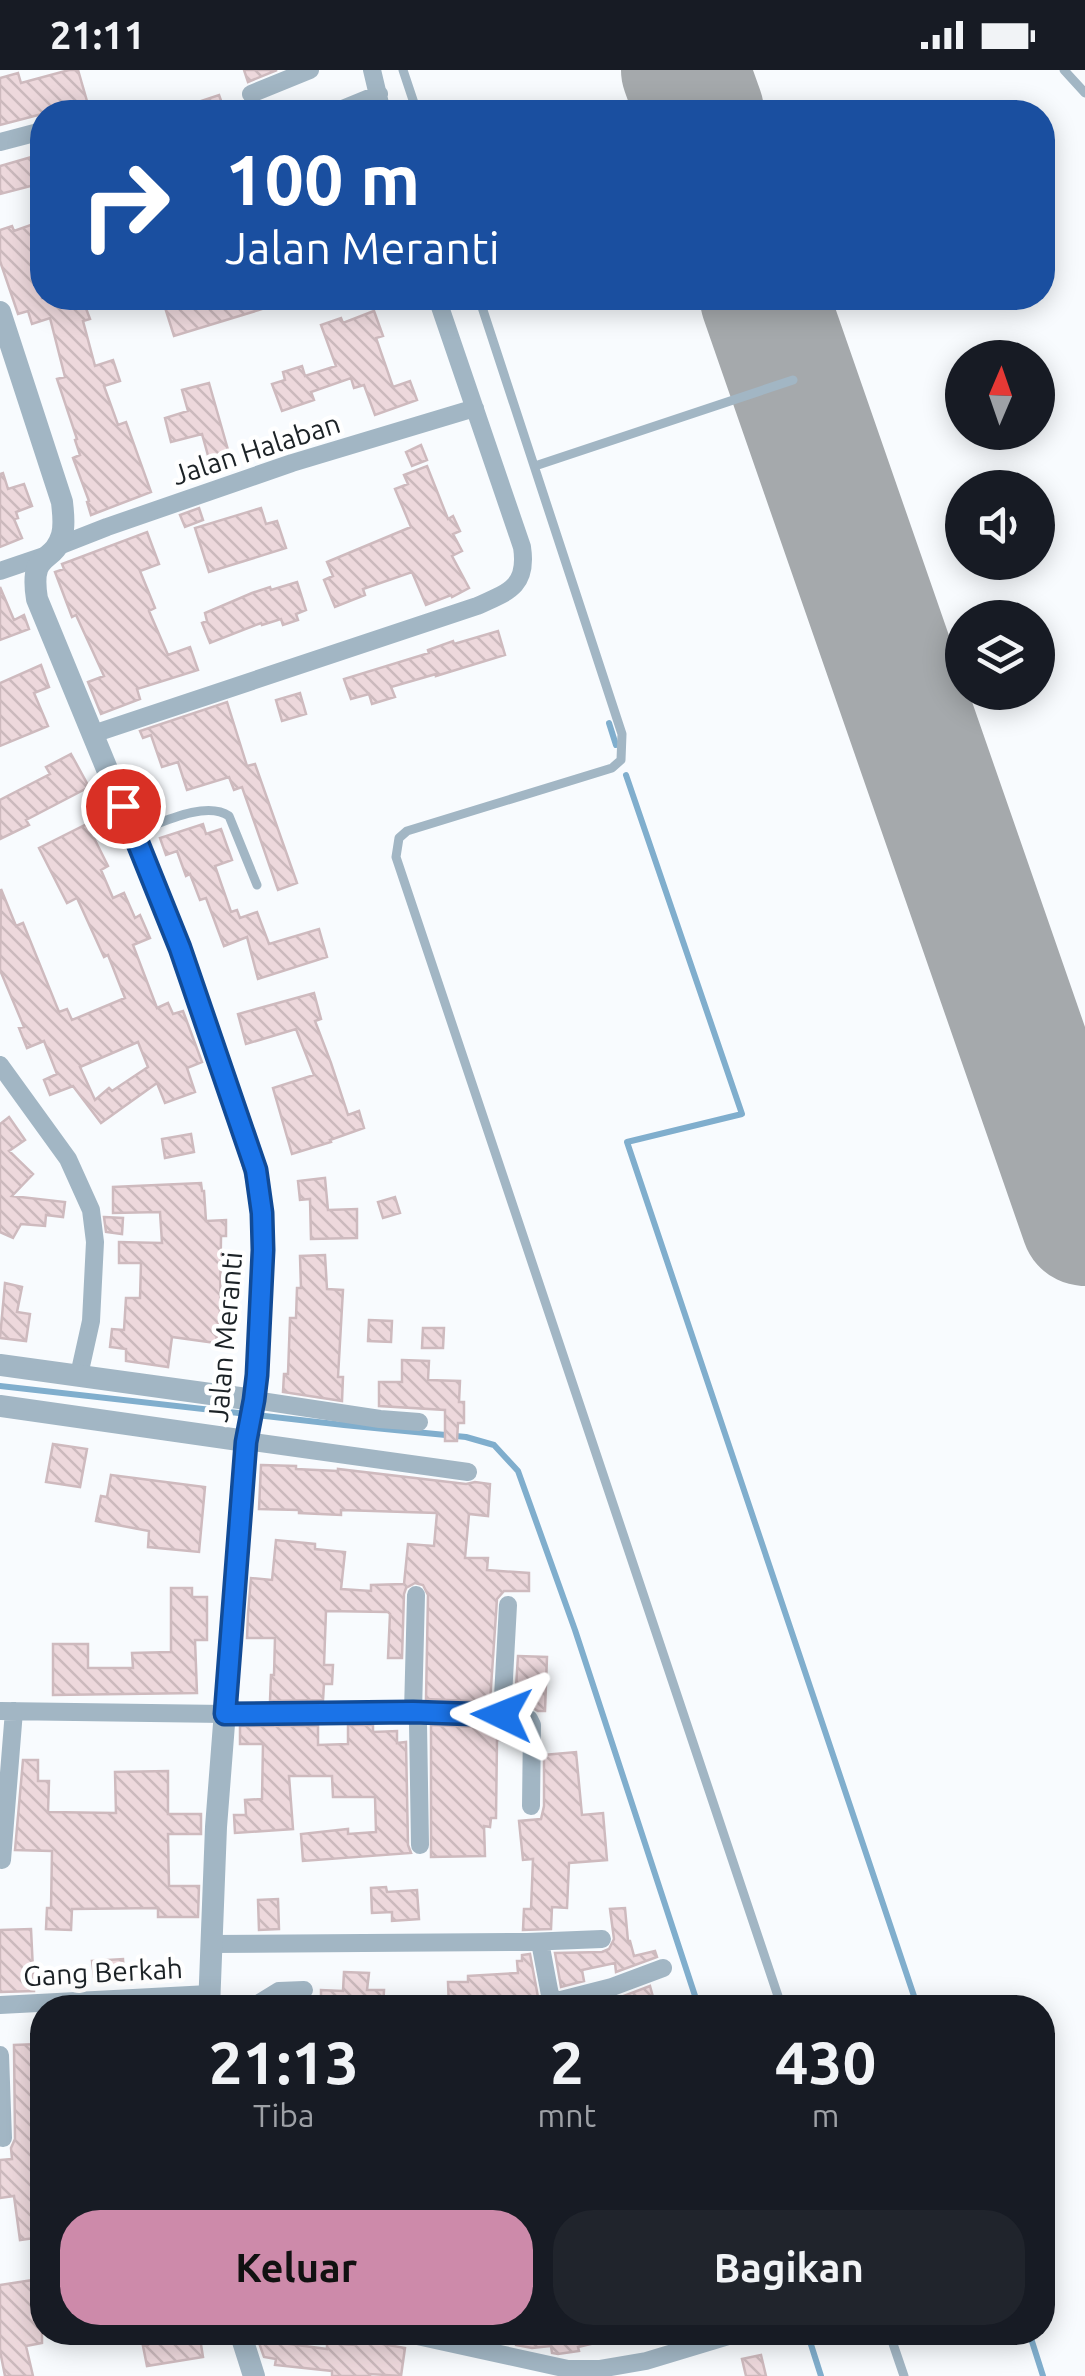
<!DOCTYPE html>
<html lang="id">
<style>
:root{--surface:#171b24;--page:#20242c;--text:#f1f3f6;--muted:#9ea1a6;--accent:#cd8aaa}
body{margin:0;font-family:Ubuntu,sans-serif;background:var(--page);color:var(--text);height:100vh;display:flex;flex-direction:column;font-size:38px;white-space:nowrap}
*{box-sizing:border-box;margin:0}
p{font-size:32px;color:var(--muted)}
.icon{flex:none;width:55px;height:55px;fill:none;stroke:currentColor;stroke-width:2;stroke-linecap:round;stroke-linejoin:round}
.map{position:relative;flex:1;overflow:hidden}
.panel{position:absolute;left:30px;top:1925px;width:1025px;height:350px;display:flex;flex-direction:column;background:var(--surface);border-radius:40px;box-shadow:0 5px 25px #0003}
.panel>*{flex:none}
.top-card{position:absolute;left:30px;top:30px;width:1025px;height:210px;border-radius:40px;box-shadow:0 5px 25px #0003;background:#1a4fa0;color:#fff;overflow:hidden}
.needle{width:65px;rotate:2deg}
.tools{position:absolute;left:945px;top:270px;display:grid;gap:20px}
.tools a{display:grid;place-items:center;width:110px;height:110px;border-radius:50%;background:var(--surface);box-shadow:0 5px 25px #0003;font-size:50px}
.pin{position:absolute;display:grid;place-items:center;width:85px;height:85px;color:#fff;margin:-42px;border:5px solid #fff;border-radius:50%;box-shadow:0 2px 10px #0007}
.me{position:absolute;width:110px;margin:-55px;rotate:272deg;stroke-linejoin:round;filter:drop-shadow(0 0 8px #0008)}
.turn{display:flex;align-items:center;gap:35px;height:210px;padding:0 30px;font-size:45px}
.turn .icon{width:130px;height:130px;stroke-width:2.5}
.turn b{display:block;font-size:70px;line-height:85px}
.eta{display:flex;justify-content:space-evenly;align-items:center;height:170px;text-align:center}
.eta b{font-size:60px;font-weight:700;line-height:70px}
.cta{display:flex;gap:20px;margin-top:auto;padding:20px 30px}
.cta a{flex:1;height:115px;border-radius:40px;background:var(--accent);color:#111;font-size:40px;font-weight:700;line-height:115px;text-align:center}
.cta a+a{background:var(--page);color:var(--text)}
.status{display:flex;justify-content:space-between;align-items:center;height:70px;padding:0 50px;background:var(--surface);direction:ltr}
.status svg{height:28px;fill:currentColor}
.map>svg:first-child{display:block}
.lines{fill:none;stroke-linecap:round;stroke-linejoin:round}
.stream{stroke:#80aecd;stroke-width:6}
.runway{stroke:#a5a9ac;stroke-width:128}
.building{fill:url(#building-back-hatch);stroke:#cebabe;stroke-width:2.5;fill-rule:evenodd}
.service{stroke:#a2b6c4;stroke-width:9}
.minor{stroke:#a2b6c4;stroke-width:18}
.tertiary{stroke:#a2b6c4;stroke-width:22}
.route-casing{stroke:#114b97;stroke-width:25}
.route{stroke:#1a73e8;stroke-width:18}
.labels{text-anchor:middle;stroke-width:9;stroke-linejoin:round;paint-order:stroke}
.street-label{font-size:28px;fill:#1c2226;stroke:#fff}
</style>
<div class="status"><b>21:11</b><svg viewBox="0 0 49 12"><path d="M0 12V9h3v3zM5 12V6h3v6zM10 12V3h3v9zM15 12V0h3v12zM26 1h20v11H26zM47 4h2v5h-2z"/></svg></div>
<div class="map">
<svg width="1085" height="2306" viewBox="0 0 1085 2306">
<defs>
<pattern id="building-back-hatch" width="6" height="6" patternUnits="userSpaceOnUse" patternTransform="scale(2.5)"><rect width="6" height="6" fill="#edd8dc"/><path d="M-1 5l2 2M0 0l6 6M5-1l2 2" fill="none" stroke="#cbb9bd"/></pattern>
</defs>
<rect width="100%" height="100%" fill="#f8fbfe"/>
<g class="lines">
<!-- stream -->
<path class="stream" d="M609,653l7,22
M626,705l116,339 -115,28 291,866
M0,1316l344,39 122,12 28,8 24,26 57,159 124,378
M807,2262l14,44
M1029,2262l14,44"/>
<!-- runway -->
<path class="runway" d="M685,0l15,42
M764,228l321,924"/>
</g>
<!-- building -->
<path class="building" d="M69,0h9l11,38 -16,4h-31v2l-42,11v-47l18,-5 3,10z
M244,0h33l-29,12z
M219,25l6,17h-50l-1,-2z
M42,84v29l-42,11v-28z
M42,151v77h40l8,21 -7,2 12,45 18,-6 7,21 -16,5 14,39 8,-3 25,70 -60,23 -4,-13 2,-1 -16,-43 7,-3 -5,-15 2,-1 -20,-60 8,-2 -15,-59 -18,6 -4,-13 -10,3 -18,-53v-31l12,-4 2,5z
M162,228h27l2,4 13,-4h83l1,3 -114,35z
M374,241l9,25 -7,2 17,49 17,-6 7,19 -42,15 -11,-30 -10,3 -3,-10 -40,14 3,8 -32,11 -10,-27 13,-4 -2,-8 19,-6 3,10 31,-10 -15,-41 20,-7 2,5z
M209,313l23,81 -20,6 -10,-36 -31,8 -6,-24 23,-7 -6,-21z
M421,375l6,15 -15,6 -6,-14z
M427,396l21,53 5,-3 7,15 -7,3 9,17 -10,5 17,32 -17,9 -1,-2 -25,10 -14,-33 -49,17 2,6 -30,12 -11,-27 9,-4 -6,-14 84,-35 -16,-38 13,-5 -4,-9z
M3,403l5,16 16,-5 8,22 -16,6 2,6 -4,1 8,19 -22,9v-73z
M199,438l4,12 -18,7 -5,-12z
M261,438l5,16 11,-3 9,27 -77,24 -14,-44z
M147,462l12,32 -19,7 15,37 -6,3 19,44 22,-8 8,23 -61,19 3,10 -39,15 -13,-32 16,-6 -28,-61 -4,2 -17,-45 9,-3 -2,-5z
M297,512l9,28 -10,4 2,6 -15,5 -2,-6 -19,6 -1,-2 -51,20 -8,-20 5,-2 -2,-8 47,-20 18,-6 1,3z
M0,517l14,33 10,-5 5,14 -29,11z
M498,561l7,24 -69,21v-2l-45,13 4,10 -23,7 -3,-10 -18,5 -7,-20 85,-26 -1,-3 25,-9 1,3z
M41,595l8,22 -15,6 14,33 -48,20v-63z
M300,623l6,21 -24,7 -6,-21z
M227,632l20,64 8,-2 42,119 -19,7 -36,-103 -8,3 -5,-13 -42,13 -9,-28 -16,5 -11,-32 -8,3 -3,-7z
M71,684l18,33 -63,33 3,5 -29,14v-39l50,-26 -4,-7z
M87,754l21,42 -7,4 12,28 11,-5 11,25 5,-3 10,23 -17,7 24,63 11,-5 5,11 10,-3 19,51 -15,6 8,24 -30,11 -8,-20 -56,40 -28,-37 -23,9 -6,-15 13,-6 -13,-33 -17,7 -8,-20 5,-1 -24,-57 1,-81 15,37 7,-3 36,89 8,-3 5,11 53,-22 -17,-43 -4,2 -27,-59 -10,5 -28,-55zM138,972l10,25 -36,24 -3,-3 -14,12 -15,-33z
M203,754l3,10 15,-5 11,31 -17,6 16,46 6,-2 3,8 17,-6 12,32 50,-15 8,28 -69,22 -11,-42 -23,9 -18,-48 -6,2 -10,-26 -4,2 -9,-25 -11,4 -6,-17z
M314,923l7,26 -6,2 16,42 17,52 11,-4 5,17 -34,12 1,2 -39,12 -19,-66 41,-13 -18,-46 -50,15 -8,-30z
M9,1047l16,23 -16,11 24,23 -21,22 53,6 -2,15 -17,-2 -1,11 -24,-2 -8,14 -13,-6v-108z
M191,1064l3,18 -29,6 -3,-19z
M325,1108l3,32 29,-1v29l-46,1 -1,-40 -10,1 -2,-19z
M201,1113l1,8h2l2,30 20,-1v16h-5l-1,75 -4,32 -44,-6 -4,30 -42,-6v-12l-16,-2 2,-18 12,1 2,-32h14l1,-35h-22v-21l43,1 -2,-31 -47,1v-26z
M395,1127l5,16 -17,5 -5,-16z
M104,1147l19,1 -1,16 -16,-2z
M325,1185l2,34 16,1 -5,87h5l-1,24 -59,-9 1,-18h4l2,-56h6l1,-30h4l-1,-32z
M5,1213l17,4 -5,25 13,2 -4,27 -26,-3z
M369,1250l23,1 -1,21 -23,-1z
M423,1258h21l-1,20h-21z
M402,1290l27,1 -1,19 32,1 -1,21h5v21h-6l-1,18h-12v-31l-66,-4v-24h23z
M53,1374l34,5 -7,38 -34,-5z
M261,1395l35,1v3l42,2v-2l128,15 9,-2 15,2 -2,32 -19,-2 -4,44h23l-1,12 42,3v18h-25l-7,8 -7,103 -64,-3 2,-104 -5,-10 -8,-2 -9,5 -2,6 -2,64h-14l2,-44 -2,-2 -62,-1 -2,54h9l-1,19h-8l-1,16 -53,1 1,-26h3l1,-37h-28l1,-24 3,-36 21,2 4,-40 39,4v5l30,3 -4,37 30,2v-6l33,-1 4,-40 26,2 3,-33 -96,-3v5l-42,-2v-3l-40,-1z
M111,1405l94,12 -6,65 -51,-5 1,-16 -53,-10 5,-25 6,1z
M171,1518h21v9h15v43h-12l2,53 -144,2v-51h35v24h45l-1,-15 39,-1z
M518,1586l29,1 -2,54h-7l-10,-6 -13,-2z
M348,1655h25v7l24,-1v12l9,-1 2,103 3,8 -108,8 -2,-27 47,-5v5l28,-2 -1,-35h-42l-1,-21h-43l4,53 -58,4 -1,-18h12l-1,-15 17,-1 1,-55h-23v-18h78v19l30,-1z
M431,1655l69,3v12h-3l-1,78h-5l-1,9 -6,-1 1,30 -54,1z
M576,1682l6,63 21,-2 4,47 -38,3 -2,45 -15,-1 -1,22 -28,1 1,-21h7l2,-50 -10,1 -4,-39 22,-2 3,-13v-51z
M23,1690h15v21h11l-1,31 68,1 -1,-41 53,-1v43h33v20h-33l1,52h30l-1,31h-40v-9l-86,1 -1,21 -25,-1 1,-21h4l1,-57 -37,-1z
M386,1817l1,5 30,-2 2,29 -27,2v-9l-20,1 -1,-25z
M278,1829l1,30 -20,1 -1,-30z
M625,1838l3,33h2l4,15 21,-5 2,6 -41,15 -1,-9 -33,7 2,11 -23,6 -6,-34 47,-1 7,-3 5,-10 -4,-30z
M31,1859l3,62 -34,1v-62z
M530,1884l8,43 5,9 -94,2 -1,-26h20v-6l50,-3 -1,-12h5v-6z
M123,1889l1,16 -30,2 -2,-16z
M344,1902l25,1 -2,17h17l-1,18h-62v-18l22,1z
M650,1916l6,22h-32l-3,-11z
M39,1974l2,41h-6l3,32 -6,1 7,50 3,-1v70l-22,3 -6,-44 -14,2v-38l12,-1 -1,-11 4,-9 -1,-94z
M33,2210l6,37h3v26l-16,3 7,30h-28l-5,-25v-66z
M146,2262h53l4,25 -56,9 -4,-20 5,-1z
M515,2262h100l1,6 -38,9 1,4 -21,3 -6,-1 -1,-7 -19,2 -16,-3z
M355,2269l50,9 -4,28 -31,-2v2h-38v-5l-57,-6 1,-6 -12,-2 -5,-14 1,-3 67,9v-6l28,2z
M761,2285l5,21h-20l-4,-17z"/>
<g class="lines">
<!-- service -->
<path class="service" d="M403,0l14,42
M1064,0l21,23
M479,228l143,436 -1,26 -9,8 -205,63 -8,7 -3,19 386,1151
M535,396l258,-86
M136,762c25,-9 70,-32 93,-16l28,69
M889,2262l15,44"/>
<!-- minor -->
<path class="minor" d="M372,0l10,42
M251,24l59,-24
M335,42l44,-18
M0,72l42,-11
M56,477l51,-20 185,-64 183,-55
M0,501l47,-16
M93,664l384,-128c32,-14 51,-20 45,-59l-85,-249
M0,995l68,94 23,51 4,32 -4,79 -12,54
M254,1330l126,19 39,3
M246,1371l222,31
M416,1525l-3,117 5,11 2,122
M0,1641l225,3 188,-2 110,4 6,3 3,6 -1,81
M502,1645l6,-110
M2,1790l12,-149
M540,1872l10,53 7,6 55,-14 51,-19
M210,1874l317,-2 75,-3
M0,1935l209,-11
M251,1938l28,-17 25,-1
M0,1985l3,83
M399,2262l169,37h31l47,-8 96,-29"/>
<!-- tertiary -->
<path class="tertiary" d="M0,242l62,190c1,11 3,22 0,33 -9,31 -33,14 -25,64l135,328 72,205 16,61 3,58 -6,124 -11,66 -30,386 -7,181
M0,1295l254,35
M0,1336l246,35
M240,2262l14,44"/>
</g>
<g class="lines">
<defs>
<path id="route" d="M123,736l57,142 76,222 6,43 1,37 -6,125 -3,25 -8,42 -21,272 188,-2 89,3"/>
</defs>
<!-- route casing -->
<use href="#route" class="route-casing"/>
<!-- route -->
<use href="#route" class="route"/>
</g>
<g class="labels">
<!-- street labels -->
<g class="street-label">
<text transform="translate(256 379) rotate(-18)" y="10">Jalan Halaban</text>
<text transform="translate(225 1267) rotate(-85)" y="10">Jalan Meranti</text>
<text transform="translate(103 1902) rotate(-3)" y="10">Gang Berkah</text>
</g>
</g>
</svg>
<div class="tools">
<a><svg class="needle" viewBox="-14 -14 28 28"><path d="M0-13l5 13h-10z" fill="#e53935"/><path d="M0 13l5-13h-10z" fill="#9ea1a6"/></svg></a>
<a><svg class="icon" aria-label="sound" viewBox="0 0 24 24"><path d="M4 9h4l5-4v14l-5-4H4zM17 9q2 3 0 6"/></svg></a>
<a><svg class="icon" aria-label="layers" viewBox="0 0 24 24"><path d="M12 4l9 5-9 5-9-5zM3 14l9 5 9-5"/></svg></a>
</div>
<div class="pin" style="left:123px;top:736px;background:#d93025"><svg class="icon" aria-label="arrive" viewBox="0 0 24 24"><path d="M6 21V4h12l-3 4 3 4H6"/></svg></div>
<svg class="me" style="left:502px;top:1645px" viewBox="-20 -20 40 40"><path d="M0-17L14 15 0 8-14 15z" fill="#1a73e8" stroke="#fff" stroke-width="4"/></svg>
<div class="top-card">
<div class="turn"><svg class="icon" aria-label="right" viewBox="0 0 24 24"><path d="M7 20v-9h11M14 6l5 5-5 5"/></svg><div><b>100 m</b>Jalan Meranti</div></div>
</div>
<section class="panel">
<div class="eta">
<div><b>21:13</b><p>Tiba</p></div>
<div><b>2</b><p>mnt</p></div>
<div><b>430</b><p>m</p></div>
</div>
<div class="cta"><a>Keluar</a><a>Bagikan</a></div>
</section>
</div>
